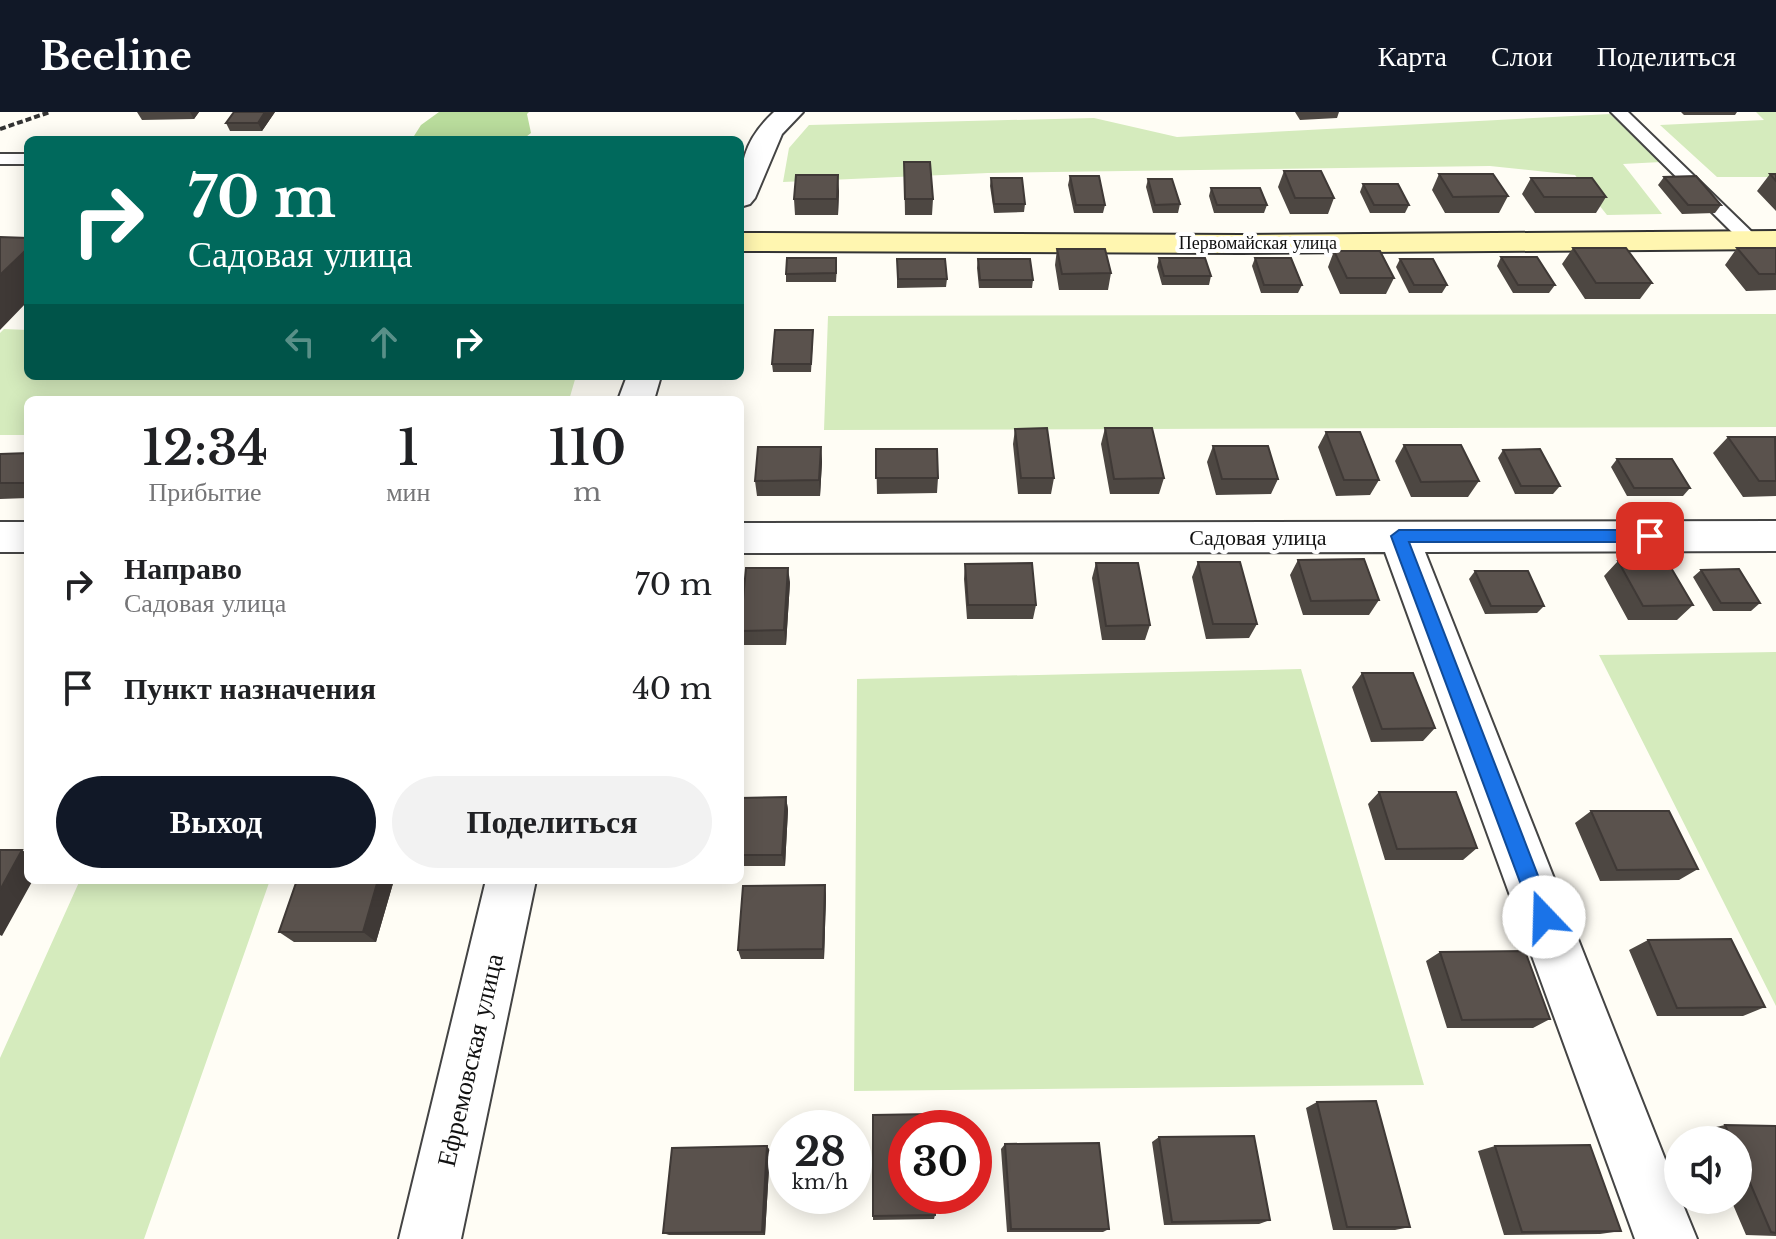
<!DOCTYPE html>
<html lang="ru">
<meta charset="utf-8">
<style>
:root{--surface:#fff;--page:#f2f2f2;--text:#202124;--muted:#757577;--accent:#111827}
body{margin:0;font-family:"Libre Baskerville",serif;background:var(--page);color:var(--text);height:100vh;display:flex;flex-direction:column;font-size:30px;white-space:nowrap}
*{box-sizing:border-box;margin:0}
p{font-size:26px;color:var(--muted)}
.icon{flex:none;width:44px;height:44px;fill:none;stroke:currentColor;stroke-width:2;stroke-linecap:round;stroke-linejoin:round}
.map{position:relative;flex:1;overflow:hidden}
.details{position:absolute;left:24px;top:284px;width:720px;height:488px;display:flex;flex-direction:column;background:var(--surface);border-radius:12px;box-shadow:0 4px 20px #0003}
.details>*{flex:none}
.hud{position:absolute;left:24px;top:24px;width:720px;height:244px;border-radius:12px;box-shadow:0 4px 20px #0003;background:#00695c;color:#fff;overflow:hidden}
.fabs{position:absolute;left:1664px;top:1014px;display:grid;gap:16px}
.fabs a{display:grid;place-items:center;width:88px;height:88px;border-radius:50%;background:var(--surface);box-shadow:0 4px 20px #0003;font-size:40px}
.speed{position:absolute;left:768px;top:998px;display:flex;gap:16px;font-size:40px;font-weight:700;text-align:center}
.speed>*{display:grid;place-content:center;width:104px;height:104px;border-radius:50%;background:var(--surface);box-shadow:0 4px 20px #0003;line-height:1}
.speed small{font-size:20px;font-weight:400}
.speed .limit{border:12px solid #d22;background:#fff;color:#111}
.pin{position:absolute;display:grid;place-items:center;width:68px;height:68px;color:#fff;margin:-34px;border-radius:16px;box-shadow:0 4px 12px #0006}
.me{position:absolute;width:88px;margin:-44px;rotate:339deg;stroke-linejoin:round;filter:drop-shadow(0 0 6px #0008)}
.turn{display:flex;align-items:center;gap:28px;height:168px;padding:0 32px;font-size:36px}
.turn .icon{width:104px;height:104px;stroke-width:2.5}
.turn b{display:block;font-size:56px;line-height:68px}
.lanes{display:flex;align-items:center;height:76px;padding:0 32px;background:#0003;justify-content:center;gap:40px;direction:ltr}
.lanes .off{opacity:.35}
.eta{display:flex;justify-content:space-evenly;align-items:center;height:136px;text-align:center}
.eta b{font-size:48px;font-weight:600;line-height:56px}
.primary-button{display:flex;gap:16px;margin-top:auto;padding:16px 32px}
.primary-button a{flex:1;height:92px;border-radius:48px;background:var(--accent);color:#fff;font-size:32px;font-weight:600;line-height:92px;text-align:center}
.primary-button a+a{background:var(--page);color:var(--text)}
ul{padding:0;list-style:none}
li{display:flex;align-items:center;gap:24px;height:104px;padding:0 32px}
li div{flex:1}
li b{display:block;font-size:30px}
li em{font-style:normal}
header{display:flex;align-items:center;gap:48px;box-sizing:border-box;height:112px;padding:0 40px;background:var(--accent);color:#fff}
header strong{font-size:38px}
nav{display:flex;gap:44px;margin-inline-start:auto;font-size:28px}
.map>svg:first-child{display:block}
.green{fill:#d5ebbd}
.forest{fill:#b9dc9c}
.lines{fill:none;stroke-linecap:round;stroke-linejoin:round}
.lane-casing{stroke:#444;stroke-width:4}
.street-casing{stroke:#444;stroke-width:4}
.secondary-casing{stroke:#333;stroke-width:4}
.path{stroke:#333;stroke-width:4;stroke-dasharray:6 3;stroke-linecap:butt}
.lane{fill:#fff;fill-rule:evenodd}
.street{fill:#fff;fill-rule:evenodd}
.secondary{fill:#fff6b0;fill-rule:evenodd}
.wall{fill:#4d4742}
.shaded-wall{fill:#3f3936}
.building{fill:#5a524d;stroke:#3f3936;stroke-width:2}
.route{fill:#1a73e8;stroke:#114b97;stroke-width:2}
.labels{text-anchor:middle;stroke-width:8;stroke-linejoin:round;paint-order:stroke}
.far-street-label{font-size:18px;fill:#111;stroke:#fff}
.street-label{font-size:22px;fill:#111;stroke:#fff}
.near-street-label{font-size:26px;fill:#111;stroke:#fff}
</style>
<header>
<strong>Beeline</strong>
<nav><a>Карта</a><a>Слои</a><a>Поделиться</a></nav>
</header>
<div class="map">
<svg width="1776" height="1127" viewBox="0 0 1776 1127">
<rect width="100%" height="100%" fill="#fffdf5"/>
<!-- green -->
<path class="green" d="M1756,0h20v65h-59l-57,-52 104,-5z
M1610,2l51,48 -38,2 39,50 -55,1 -32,-40 -85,-9 -502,7 -205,9 6,-34 20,-23 285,-7 83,19z
M1776,202v113l-952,3 4,-114z
M4,217l24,1v46h548l-7,24h-541v35h-28v-102z
M1776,540v354l-177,-351z
M1301,557l123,416 -570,6 3,-412z
M80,768h190l-126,359h-144v-181z"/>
<!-- forest -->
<path class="forest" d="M439,0h90l-2,2 4,19 -9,7h-104l-4,-4 7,-11z"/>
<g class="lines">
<defs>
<path id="lane" d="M1611,0h17l128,124 3,4 -3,4h-12z
M0,42h28v10h-28z"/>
<path id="street" d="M774,0h29l-21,22 -27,64 -5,6 -10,3c0,-42 2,-65 34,-95z
M627,264h34l-7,24h-36z
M1776,409v30l-351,1 253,640v8h3l16,39h-62l-250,-687 -645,1v-30z
M0,410h28v30h-28z
M486,768h50l-75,359h-62z"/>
<path id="secondary" d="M1776,119v18l-535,4 -501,-2v-18l501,2z"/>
</defs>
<!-- lane casing -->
<use href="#lane" class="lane-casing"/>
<!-- street casing -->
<use href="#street" class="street-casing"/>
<!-- secondary casing -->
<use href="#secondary" class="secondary-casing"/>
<!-- path -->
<path class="path" d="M0,17l50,-17"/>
<!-- lane -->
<use href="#lane" class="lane"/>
<!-- street -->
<use href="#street" class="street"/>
<!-- secondary -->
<use href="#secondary" class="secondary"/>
</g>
<!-- wall -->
<path class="wall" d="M137,0h62l-5,7 -52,1z
M275,0l-13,19h-32l-4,-8z
M1295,0h44l-2,6 -37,2z
M1681,0h56l-2,3h-51z
M904,50l29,37 -1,16h-27z
M1284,59l50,27 -6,16h-38l-12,-27z
M1439,62l69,22 -9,17h-54l-13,-23z
M1770,62h6v37l-19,-20z
M1070,64l35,29 -2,8h-29l-6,-28z
M1664,65l57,28 -6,8 -33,1 -24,-29z
M991,66l34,26 -1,8 -30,1 -4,-27z
M1531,66l75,19 -10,16h-61l-13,-19z
M1148,67l32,25 -2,9h-25l-7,-26z
M1363,72l46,21 -4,8h-35l-10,-21z
M1211,76l56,17 -3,8h-50l-5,-17z
M839,79l-1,24h-43l-1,-16z
M1573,136l79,35 -12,16h-55l-23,-35z
M1737,136h39v42l-30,1 -21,-26z
M1057,137l54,24 -3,17h-49l-4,-25z
M1334,139l60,27 -8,16h-46l-12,-27z
M1501,145l54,28 -6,8h-36l-16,-27z
M1159,146l52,18 -2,9h-47l-5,-18z
M1255,146l47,27 -4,8h-37l-9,-27z
M897,147l50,20 -1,8 -49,1z
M978,147l55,21 -1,8h-53l-2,-20z
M1400,147l47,26 -5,8h-33l-13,-26z
M837,154l-1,16h-50v-8z
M813,226l-2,34h-38l-1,-8z
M1105,316l59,50 -5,16h-49l-9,-50z
M1015,317l39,49 -3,16h-33l-5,-50z
M1326,320l53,48 -9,15 -34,1 -18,-49z
M1728,325l48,1v58l-33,1 -30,-44z
M1404,333l75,36 -11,16h-57l-16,-36z
M1213,334l65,33 -7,15 -55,1 -9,-33z
M821,335l1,15 -2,34h-63l-2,-15z
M876,337l62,29 -1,15 -60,1z
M1503,338l57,36 -7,8h-38l-17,-36z
M28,341v45l-28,1v-45z
M1617,347l73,29 -7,8h-56l-16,-29z
M1298,448l81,40 -10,15h-66l-13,-40z
M1618,449l75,44 -16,15h-49l-24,-44z
M1198,450l59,62 -8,14 -43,1 -14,-62z
M1096,451l54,62 -5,15h-43l-10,-62z
M965,452l71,41 -3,14h-66l-3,-40z
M1701,458l59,33 -9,8h-38l-20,-34z
M1475,459l69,35 -7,7 -52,1 -16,-35z
M790,470l-4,63h-43l-3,-15z
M1362,561l73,55 -12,13 -52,1 -19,-55z
M1379,680l98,56 -14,12h-78l-17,-56z
M786,685l2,13 -3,56h-45v-68z
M1591,699l107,58 -19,11 -79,1 -25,-58z
M297,768h97l-18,62h-82l-15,-10z
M825,773l1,11 -2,63h-83l-3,-9z
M1648,828l117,67 -22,9h-86l-28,-66z
M1440,840l110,67 -17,9h-86l-21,-67z
M1317,990l93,125 -15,3h-62l-27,-122z
M1725,1013l51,1v110l-30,-1 -15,-35h7v-60h-32l-4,-10z
M1159,1025l111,83 -11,4 -95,1 -12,-83z
M1005,1032l104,85 -6,3h-96l-6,-83z
M767,1034l3,5 -5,84h-96l-6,-2z
M1495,1034l126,85 -21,3 -96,1 -26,-84z
M935,1103l-1,4 -61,1v-4z"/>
<!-- shaded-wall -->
<path class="shaded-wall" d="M190,0h9l-5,7z
M265,0h10l-13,19 -4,-8z
M838,63l1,16 -1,24 -1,-16z
M28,136v53l-28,29v-55z
M821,335l1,15 -2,34 -1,-16z
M788,456l2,14 -4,63 -2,-15z
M786,685l2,13 -3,56 -3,-11z
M22,738l6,4v26h5l-31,56 -2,-1v-45z
M378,768h16l-18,62 -13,-10z
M825,773l1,11 -2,63 -1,-10z
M767,1034l3,5 -5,84 -3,-3z"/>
<!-- building -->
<path class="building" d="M234,0h31l-7,11h-32z
M904,50h26l3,37h-28z
M1284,59h37l13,27h-39z
M1439,62h54l15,22 -55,1z
M1770,62h6v7z
M796,63h42l-1,24h-43z
M1070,64h29l6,29h-29z
M1696,64l25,29h-33l-24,-28z
M991,66h31l3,26h-31z
M1531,66h61l14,19h-62z
M1148,67h24l8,25 -25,1z
M1363,72h35l11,21h-35z
M1211,76h49l7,17h-50z
M0,125l28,1v10l-28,27z
M1573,136h53l26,35h-56z
M1737,136h39v26h-17z
M1057,137h48l6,24 -49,1z
M1334,139h46l14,27h-47z
M1501,145h36l18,28h-37z
M787,146h49v15l-50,1z
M1159,146h46l6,18h-47z
M1255,146h36l11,27h-38z
M897,147h48l2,20h-49z
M978,147h52l3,21h-53z
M1400,147h33l14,26h-33z
M775,218h38l-2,34h-39z
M1047,316l7,50h-33l-6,-49z
M1105,316h47l12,50 -50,1z
M1326,320h34l19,48h-35z
M1728,325h47l1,44h-17z
M1404,333h57l18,36 -58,1z
M1213,334h55l10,33h-56z
M758,335h63l-2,33 -64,1z
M876,337h61l1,29h-62z
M1540,337l20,37h-39l-18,-36z
M28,341v30h-28v-29z
M1617,347h55l18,29h-56z
M1364,447l15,41 -68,1 -13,-41z
M1618,449h49l26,44 -50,1z
M1198,450h42l17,62h-44z
M1032,451l4,42h-68l-3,-41z
M1096,451h42l12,62 -44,1z
M746,456h42l-4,62 -44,1z
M1739,457l21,34h-39l-20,-33z
M1475,459h53l16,35h-53z
M1362,561h51l22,55 -53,1z
M1379,680h77l21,56 -80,1z
M786,685l-4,58h-42v-57z
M1591,699h78l29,58 -81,1z
M0,738h22l-22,40z
M297,768h81l-15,52h-84z
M825,773l-2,64 -85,1 5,-64z
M1731,827l34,68 -88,1 -29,-68z
M1525,839l25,68 -88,1 -22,-68z
M1376,989l34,126h-63l-30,-125z
M932,1002v14h-26v68h29v19l-62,1v-101z
M1725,1013l51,1v107l-5,-1 -33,-77v-15h-6z
M1254,1024l16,84 -98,2 -13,-85z
M1099,1031l10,86h-98l-6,-85z
M1590,1033l31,86 -99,1 -27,-86z
M767,1034l-5,86 -99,1 9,-85z"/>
<!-- route -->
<path class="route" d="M1399,418h251l8,6 -8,6h-241l145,375 -3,7 -7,3 -8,-3 -3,-7 -142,-381z"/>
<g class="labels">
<!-- far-street labels -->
<g class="far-street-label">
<text x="1258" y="137">Первомайская улица</text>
</g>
<!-- street labels -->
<g class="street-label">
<text x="1258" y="433">Садовая улица</text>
</g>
<!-- near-street labels -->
<g class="near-street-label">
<text transform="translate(470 948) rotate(-77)" y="9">Ефремовская улица</text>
</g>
</g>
</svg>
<div class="fabs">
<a><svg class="icon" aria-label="sound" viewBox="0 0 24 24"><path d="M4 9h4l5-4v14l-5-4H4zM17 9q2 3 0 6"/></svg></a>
</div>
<div class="speed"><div>28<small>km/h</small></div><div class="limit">30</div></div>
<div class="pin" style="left:1650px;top:424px;background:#d93025"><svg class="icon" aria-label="arrive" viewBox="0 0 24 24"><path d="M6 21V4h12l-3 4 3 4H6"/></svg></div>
<svg class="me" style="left:1544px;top:805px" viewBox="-20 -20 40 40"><circle r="19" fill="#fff"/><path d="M0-13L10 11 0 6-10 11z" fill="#1a73e8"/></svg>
<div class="hud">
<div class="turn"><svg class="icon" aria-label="right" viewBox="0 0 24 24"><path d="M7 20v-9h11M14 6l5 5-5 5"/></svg><div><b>70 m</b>Садовая улица</div></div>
<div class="lanes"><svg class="icon off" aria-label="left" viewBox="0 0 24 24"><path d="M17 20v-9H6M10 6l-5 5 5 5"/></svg><svg class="icon off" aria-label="ahead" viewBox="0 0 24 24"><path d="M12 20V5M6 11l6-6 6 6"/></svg><svg class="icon" aria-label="right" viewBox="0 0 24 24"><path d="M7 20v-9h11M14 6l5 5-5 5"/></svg></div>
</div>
<section class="details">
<div class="eta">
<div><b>12:34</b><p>Прибытие</p></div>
<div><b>1</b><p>мин</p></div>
<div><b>110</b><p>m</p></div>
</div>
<ul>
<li><svg class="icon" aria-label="right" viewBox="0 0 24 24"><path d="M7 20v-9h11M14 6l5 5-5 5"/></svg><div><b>Направо</b><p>Садовая улица</p></div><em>70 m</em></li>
<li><svg class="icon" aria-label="arrive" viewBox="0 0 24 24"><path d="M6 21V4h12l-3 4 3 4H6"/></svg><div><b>Пункт назначения</b></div><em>40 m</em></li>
</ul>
<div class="primary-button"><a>Выход</a><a>Поделиться</a></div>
</section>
</div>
